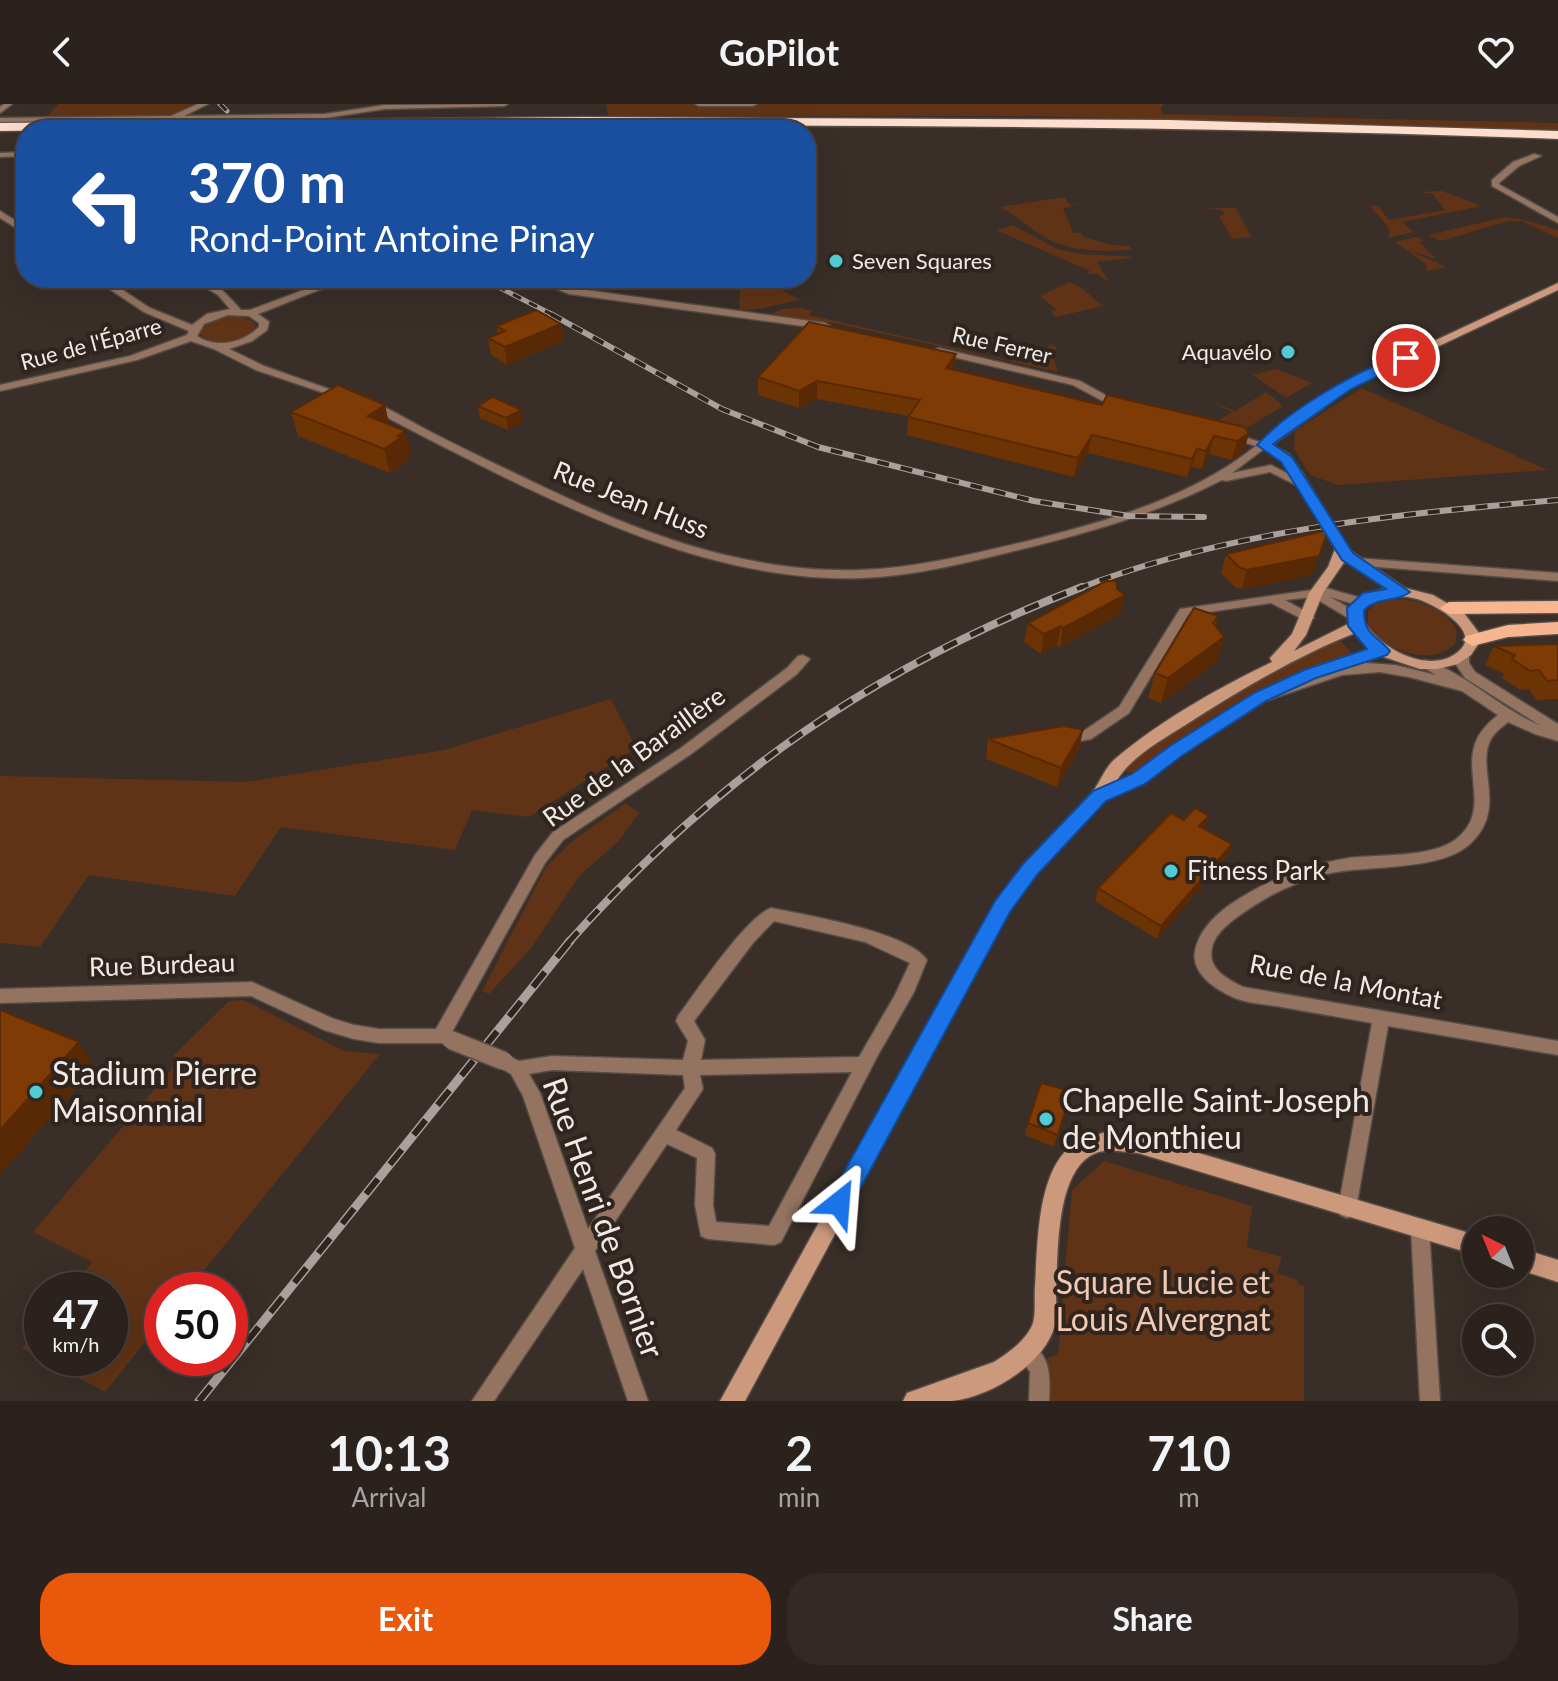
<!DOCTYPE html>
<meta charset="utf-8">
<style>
:root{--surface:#2b221e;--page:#332a27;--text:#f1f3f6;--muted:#a6a4a4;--line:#473f3c;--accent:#ea580c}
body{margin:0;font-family:Lato,sans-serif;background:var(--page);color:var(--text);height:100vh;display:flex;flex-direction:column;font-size:30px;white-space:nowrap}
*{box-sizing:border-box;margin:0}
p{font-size:26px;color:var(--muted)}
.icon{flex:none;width:44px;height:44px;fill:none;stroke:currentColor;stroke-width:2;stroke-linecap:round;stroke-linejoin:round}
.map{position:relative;height:1297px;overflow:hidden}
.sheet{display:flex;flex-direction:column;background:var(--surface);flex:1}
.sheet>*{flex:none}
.hud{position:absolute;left:16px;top:16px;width:800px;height:168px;border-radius:32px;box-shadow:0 8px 32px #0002,0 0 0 2px var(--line);background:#1a4fa0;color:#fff;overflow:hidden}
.needle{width:52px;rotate:317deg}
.buttons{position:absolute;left:1462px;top:1112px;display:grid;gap:16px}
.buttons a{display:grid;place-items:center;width:72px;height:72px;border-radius:50%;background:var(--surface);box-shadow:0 8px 32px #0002,0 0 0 2px var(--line);font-size:40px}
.speed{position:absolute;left:24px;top:1168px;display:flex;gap:16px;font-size:40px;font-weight:700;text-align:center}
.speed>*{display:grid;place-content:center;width:104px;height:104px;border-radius:50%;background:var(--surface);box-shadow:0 8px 32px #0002,0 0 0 2px var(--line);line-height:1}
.speed small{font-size:20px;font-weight:400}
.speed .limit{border:12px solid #d22;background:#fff;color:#111}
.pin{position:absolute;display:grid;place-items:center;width:68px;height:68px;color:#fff;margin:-34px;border:4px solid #fff;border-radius:50%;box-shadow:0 2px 8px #0007}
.me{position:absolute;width:88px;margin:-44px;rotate:28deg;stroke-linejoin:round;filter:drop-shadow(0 0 6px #0008)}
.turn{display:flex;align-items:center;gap:28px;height:168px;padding:0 40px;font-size:36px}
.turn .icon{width:104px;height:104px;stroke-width:2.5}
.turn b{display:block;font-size:56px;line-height:68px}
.eta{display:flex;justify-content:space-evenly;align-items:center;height:136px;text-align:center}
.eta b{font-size:48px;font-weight:700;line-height:56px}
.primary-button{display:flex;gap:16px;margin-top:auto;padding:16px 40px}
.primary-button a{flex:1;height:92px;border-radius:32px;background:var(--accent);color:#fff;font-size:32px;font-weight:700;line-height:92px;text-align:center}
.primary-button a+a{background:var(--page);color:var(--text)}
header{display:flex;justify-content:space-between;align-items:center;height:104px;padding:0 40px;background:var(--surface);font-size:36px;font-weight:700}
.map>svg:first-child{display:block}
.green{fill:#603316}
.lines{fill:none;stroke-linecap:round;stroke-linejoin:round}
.street-casing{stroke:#564c46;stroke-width:3}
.secondary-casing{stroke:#564c46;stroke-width:3}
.primary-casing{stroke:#564c46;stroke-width:3}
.highway-casing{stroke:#564c46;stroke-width:3}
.street{fill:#947461;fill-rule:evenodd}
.secondary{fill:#cc997c;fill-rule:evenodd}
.primary{fill:#f8b690;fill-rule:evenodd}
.highway{fill:#fdddcb;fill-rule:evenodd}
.rail-far3-casing{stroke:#a9a19c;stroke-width:5}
.rail-far2-casing{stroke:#a9a19c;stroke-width:6}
.rail-far1-casing{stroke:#a9a19c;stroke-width:8}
.rail-casing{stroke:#a9a19c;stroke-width:9}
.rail-far3{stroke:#2f241e;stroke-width:3;stroke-dasharray:9;stroke-linecap:butt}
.rail-far2{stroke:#2f241e;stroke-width:4;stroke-dasharray:12;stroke-linecap:butt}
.rail-far1{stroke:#2f241e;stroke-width:5;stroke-dasharray:15;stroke-linecap:butt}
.rail{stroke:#2f241e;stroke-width:6;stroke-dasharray:19;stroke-linecap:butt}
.street-bridge-casing{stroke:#564c46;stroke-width:21;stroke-linecap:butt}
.secondary-bridge-casing{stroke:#564c46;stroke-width:14;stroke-linecap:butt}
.street-bridge{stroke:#947461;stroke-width:18}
.secondary-bridge{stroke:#cc997c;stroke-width:12}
.wall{fill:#6c3305}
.shaded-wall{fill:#582904}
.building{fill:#7e3b06;stroke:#582904;stroke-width:2}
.route{fill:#1a73e8;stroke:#114b97;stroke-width:2}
.poi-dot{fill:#51ccd4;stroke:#2f241e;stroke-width:3}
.labels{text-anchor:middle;stroke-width:8;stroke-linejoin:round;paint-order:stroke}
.far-poi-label{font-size:22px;fill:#f1eae6;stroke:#2f241e;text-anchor:start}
.far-street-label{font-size:22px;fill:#f1eae6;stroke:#2f241e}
.street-label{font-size:26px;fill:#f1eae6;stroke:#2f241e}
.poi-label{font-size:26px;fill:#f1eae6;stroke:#2f241e;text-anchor:start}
.near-poi-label{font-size:32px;fill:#f1eae6;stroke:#2f241e;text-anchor:start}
.near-street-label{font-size:32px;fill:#f1eae6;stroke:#2f241e}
.near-park-label{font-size:32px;fill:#f2c9b2;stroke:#2f241e}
</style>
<header><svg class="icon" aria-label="back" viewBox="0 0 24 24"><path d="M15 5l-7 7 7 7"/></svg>GoPilot<svg class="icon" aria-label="heart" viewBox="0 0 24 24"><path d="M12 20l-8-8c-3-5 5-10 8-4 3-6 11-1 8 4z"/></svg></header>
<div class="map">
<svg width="1558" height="1297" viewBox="0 0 1558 1297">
<rect width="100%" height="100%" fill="#392e28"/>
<!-- green -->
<path class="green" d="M59,0h134l-22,14 -125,-1z
M606,0h559l-4,3 1,7 396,9v7l-529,-14h-421z
M1442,87l40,15 -80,16 11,10 -24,6v-10l-19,-22h8l11,14 56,-10 -12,-16 -15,-2z
M1065,93l3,6 17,1h-15l1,3 -8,1 10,25h9l2,4 27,8 18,1 3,4c-30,1 -62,3 -89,-14 -15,-9 -27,-21 -43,-29z
M1207,104h29l15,29 -19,2 -13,-23 6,-1 -3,-5z
M1505,113l24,4 29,9v8l-36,-17h-14l-67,20 -13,-6z
M1013,121l44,24 24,5 55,3 -39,5 11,18 -2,1 -7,-7h-13l4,-3 -94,-41z
M1417,133l8,4 -6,1 17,17 -28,-9 39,17 -20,4 -1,-7 -31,-22z
M741,174h9l11,6 5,-2 35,18c-22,3 -41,12 -62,9z
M1069,178l10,4 24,20 -47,11 -5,-5 6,-2 -17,-14z
M800,204l12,3 -3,4 203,46 3,-3 18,2 14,-6 -5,-4 8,-4 -5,-3 12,4 -5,7 6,18 -219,-48 -67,-10 10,-5z
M242,212l14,8c-7,20 -43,25 -56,10 6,-16 26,-18 42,-18z
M1276,265l36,14 -26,15 -33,-23z
M1361,284l187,82 -210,15 -28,-10 -16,-26 1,-18z
M1266,288l17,14 -41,25 -97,-22 6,-6 3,1 -2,3 67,13 13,-8 -26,-13 29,12z
M1397,495c24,1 48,10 60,32l-2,13c-24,24 -69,6 -87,-18v-16l10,-8z
M1339,536l13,13 -93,36 -78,49 -48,35 -7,-1v-4c63,-52 138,-96 213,-128z
M611,595l25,49 -107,69 -57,-7 -17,40 -174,-23 -46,69 -146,-21 -49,72 -40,-4v-167l246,6 198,-32z
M626,699l13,10 -20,28 -39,34 -48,72 -43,47 -7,-3 64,-124 25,-25z
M244,896l100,51 36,3 -192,236h-26v31l-57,71 -83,-44 20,-24v34h68v-68h-40l22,-28 -59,-30 138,-162 3,-15 55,-54z
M1104,1057l148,45 -5,41 35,10 -5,16 21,7v4l6,2v115h-258l1,-43 11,-3 14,-165z"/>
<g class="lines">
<defs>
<path id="street" d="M4,0h8l-12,9v-6z
M198,0h10l-24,12 141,-2 60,-9 123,-1 -4,2 -119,3 -60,9 -325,4v-4l171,-2z
M695,0h62l-4,2h-54z
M26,48v4l-26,1v-4z
M1534,50l7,2 -22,10 -20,17 1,2 58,32v6l-66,-37v-6l21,-18z
M0,107l26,16v7l-26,-16z
M93,174h11l46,30 42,17 15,-11 23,-5 -12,-14 -28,-17c23,0 37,16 51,32h9l86,-32h13l-91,36 11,8 -2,8 -15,11 -23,8 35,17 87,31 -5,3 -4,-1 -86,-29 -42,-21 -23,-8 -54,19 -137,31v-6l130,-29 57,-21 2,-4 -45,-19zM228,211l21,1 10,7v4c-16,16 -42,22 -62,9l7,-12z
M530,174h13l28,10 254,35 5,3 -5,3 -256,-35z
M939,244l141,33 45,25 -5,3 -4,-1 -43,-23 -137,-32v-4z
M373,299c19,6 36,18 54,27 34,18 69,34 104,51 103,50 213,93 330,89 57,-2 112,-16 167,-29 80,-20 163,-43 228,-95l-31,-9 -1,-2 5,-3 40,13 -37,28 39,-8 37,19 -2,2h-8l-28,-14 -44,9 -4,-1c-64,33 -131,52 -200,69 -53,13 -106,27 -160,29 -127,4 -246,-47 -358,-101 -45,-22 -90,-45 -135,-69l-1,-2z
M1356,454l202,15v8l-206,-16 -2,-3z
M1326,484l39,11 2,3 -2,3 -4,1 -31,-9 28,16 2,3 -2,3h-8l-37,-22 -28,3 27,15 2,3 -6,4 -37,-19 -83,12 -59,98 -38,26 -27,5 -7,-5 7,-5 18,-2 37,-25 61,-98z
M1463,547l6,4v8l6,9 83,52v17l-23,-7 -27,-12c-6,5 -13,10 -17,17 -16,30 17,68 -20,104 -28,28 -100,22 -140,30 -32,7 -61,21 -88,40 -12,8 -28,20 -31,35 -5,21 15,31 31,39l315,54v14l-170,-29 -32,183 -2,6 -7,3 -7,-3 -2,-6 34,-186c-32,-6 -64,-11 -96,-17 -13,-2 -29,-3 -41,-8 -19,-8 -44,-24 -40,-47 4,-20 20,-36 36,-47 36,-24 75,-39 118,-46 31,-4 81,0 106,-18 36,-27 9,-64 20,-96 4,-12 13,-21 23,-29l-36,-24 -53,-14 -29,-5 -38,3 -74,25 -7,-5 2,-3 73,-24 29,-5 30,2 41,10 -18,-11 7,-4c43,14 75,49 116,66l-76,-48 -10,-15 2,-8z
M803,551l7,4 -13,15 -106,80 -128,86 -18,23 -93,169 4,2 2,5 -2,5 -6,2 -9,-3h-62l-25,-4 -30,-9 -73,-34 -251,7v-14l252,-7 82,37 20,6 25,4h57l99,-174 18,-23 128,-84 106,-80 11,-12z
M771,804c34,7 138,24 156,52l-13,32 -36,63 -97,187 -7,3 -66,-6 -7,-3 -6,-31 2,-47 -30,-14 -72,107 53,150h-20l-45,-132 -89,132h-22l103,-153 -52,-152 -12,-22 -13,-8 -3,-5 3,-5 6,-2 15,7 33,-5 131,4 5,-19 -12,-20 2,-5c19,-25 67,-98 93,-108zM774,817l91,21 45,21 -15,32 -36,62 -158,3 4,-20 -11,-19 59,-78zM552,966l131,5 2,13 -97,141 -48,-136 -11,-19zM852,968l-83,154 -53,-4 -3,-17 2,-51 -3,-6 -36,-18 27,-41 -3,-14z
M1420,1115l7,3 2,6 11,173h-20l-9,-173 2,-6z
M1026,1238c26,11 24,36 23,59h-20l1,-29 -14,-20 3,-7z"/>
<path id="secondary" d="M1558,179v7l-206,97 -80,58 17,9 13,19 -2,3h-8l-11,-16 -23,-15 35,-29 51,-33z
M1342,441l63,43 28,7 31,18 15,20v10l-8,12 -13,9 -21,5h-17l-39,-13 -66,22 -50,23 -82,53 -39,29 -39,17 -69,74 -27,37 -264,490h-25l277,-500c28,-39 62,-71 93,-106 10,-11 14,-27 25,-36 46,-39 103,-71 157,-97l-2,-4 22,-24 17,-41 19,-26 7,-18zM1345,457l40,27 -29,11 -9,17 3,7 -56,28 12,-16 17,-42zM1386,492c10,0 21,0 31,3 15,4 63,30 44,50 -29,30 -86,-2 -100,-33l6,-11zM1355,529l16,16 -66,21 -50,23 -84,53 -39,29 -16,7c15,-26 46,-42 71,-58 53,-34 110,-68 168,-91z
M1106,1028l32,3 338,100v20l-338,-102c-15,-1 -34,-6 -48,3 -35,22 -32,101 -34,138 0,10 2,21 -1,31 -10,39 -65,72 -103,76 -16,0 -33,0 -49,0l4,-8 87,-31c14,-9 33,-22 39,-39 3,-11 1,-26 2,-37 3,-41 1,-120 42,-144 8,-5 20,-7 29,-10z
M1520,1144l38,12v22l-38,-12z"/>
<path id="primary" d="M1558,497v12l-109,1 -9,-6 9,-6z
M1558,518v12l-50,3 -36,9 -9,-6 3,-4 42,-11z"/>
<path id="highway" d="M585,13l584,3 389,11v8c-519,-19 -1040,-14 -1558,-8v-8z"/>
</defs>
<!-- street casing -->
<use href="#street" class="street-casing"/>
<!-- secondary casing -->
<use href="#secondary" class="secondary-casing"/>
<!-- primary casing -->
<use href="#primary" class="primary-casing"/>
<!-- highway casing -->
<use href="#highway" class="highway-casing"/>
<!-- street -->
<use href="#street" class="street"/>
<!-- secondary -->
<use href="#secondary" class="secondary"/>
<!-- primary -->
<use href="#primary" class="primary"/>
<!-- highway -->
<use href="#highway" class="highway"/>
<defs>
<path id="rail-far3" d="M220,0l7,7
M481,174l74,38"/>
<path id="rail-far2" d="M551,210l171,95 96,38 216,54 95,15 75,1
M1077,485c152,-59 320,-75 481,-89"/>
<path id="rail-far1" d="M568,839c148,-166 306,-276 514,-356"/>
<path id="rail" d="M199,1297l371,-460"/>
</defs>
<!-- rail-far3 casing -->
<use href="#rail-far3" class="rail-far3-casing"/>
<!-- rail-far2 casing -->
<use href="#rail-far2" class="rail-far2-casing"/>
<!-- rail-far1 casing -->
<use href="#rail-far1" class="rail-far1-casing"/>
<!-- rail casing -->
<use href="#rail" class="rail-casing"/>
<!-- rail-far3 -->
<use href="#rail-far3" class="rail-far3"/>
<!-- rail-far2 -->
<use href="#rail-far2" class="rail-far2"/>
<!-- rail-far1 -->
<use href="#rail-far1" class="rail-far1"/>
<!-- rail -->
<use href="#rail" class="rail"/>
<defs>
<path id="street-bridge" d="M451,936l53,21"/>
<path id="secondary-bridge" d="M1296,369l46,76"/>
</defs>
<!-- street-bridge casing -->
<use href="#street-bridge" class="street-bridge-casing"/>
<!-- secondary-bridge casing -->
<use href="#secondary-bridge" class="secondary-bridge-casing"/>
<!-- street-bridge -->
<use href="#street-bridge" class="street-bridge"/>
<!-- secondary-bridge -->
<use href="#secondary-bridge" class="secondary-bridge"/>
</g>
<!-- wall -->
<path class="wall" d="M561,220l2,17 -56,24 -16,-10 -3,-17 10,-4 -1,-8z
M954,266l148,35 147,28 -5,18 -12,9 -23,-6 -7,15 -10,-2 -5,10 -99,-24 -14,24 -167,-42 1,-19 -91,-17 -18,9 -41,-13v-18z
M385,301l4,20 22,30 -4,3 1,3 -18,12 -92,-37 -7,-24z
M478,302l45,16 -15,8 -28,-12z
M1226,450l86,21 -70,14 -7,-2 -14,-14z
M1117,485l3,25 -60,33 -3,-2 -16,9 -17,-12 4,-19z
M1218,512l-2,9 8,12 -7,25 -56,41 -13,-5 7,-25z
M1558,540v55l-22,1 -7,-11 -9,1 -18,-12 2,-4 -19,-9 9,-19z
M1083,626l-4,19 -22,38 -71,-28 2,-20z
M1184,716l20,9 28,15 -5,13 -70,82 -62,-38 3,-13z
M1071,987l-17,56 -29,-12 3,-12z"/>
<!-- shaded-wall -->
<path class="shaded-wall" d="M561,220l2,17 -56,24 -2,-18z
M956,250l-2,18 -8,-4z
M817,277v18l-18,9v-17z
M385,301l5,24 -22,-13z
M521,306l2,12 -15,8 -2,-12z
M405,327l6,24 -4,3 1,3 -18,12 -6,-24 14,-13z
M1249,329l-5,18 -12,9 5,-19z
M1092,331l-4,18 -14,24 4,-19z
M1214,332l-5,18 -7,15 4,-18z
M1197,345l-5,18 -5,10 5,-18z
M1319,452l-7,19 -70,14 5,-19z
M1125,491l-5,19 -60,33 3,-19z
M1061,522l-4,19 -16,9 3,-20z
M1224,533l-7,25 -56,41 7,-25z
M1083,626l-4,19 -22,38 4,-19z
M1209,712l-5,12 -5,-2z
M1232,740l-5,13 -70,82 4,-13z
M79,938l16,25 -95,108v-45z"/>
<!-- building -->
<path class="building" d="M536,206l25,14 -56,23 -17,-9 17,-7 -8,-5z
M809,218l147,32 -10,14 156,37 5,-10 137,32 5,6 -12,8 -23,-5 -8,15 -9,-2 -5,10 -100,-24 -14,23 -170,-41 12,-17 -103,-19 -18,10 -41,-14z
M338,281l47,20 -17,11 37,15 -7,5 4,1 -18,12 -93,-37z
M493,293l28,13 -15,8 -28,-12z
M1328,426l-9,26 -72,14 -7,-2 -14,-14z
M1106,477h10l1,8 8,6 -62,33 -2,-2 -17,8 -16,-11z
M1194,504l24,8 -5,7 11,14 -56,41 -13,-5z
M1558,540v36l-11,1 -8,-11 -9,1 -18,-12 3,-4 -21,-9z
M1064,622l19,4 -22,38 -73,-29z
M1195,704l14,8 -10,10 33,18 -71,82 -63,-38 73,-75 13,7z
M0,906l79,32 -79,88z
M1041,979l30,8 -13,44 -30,-12z"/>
<!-- route -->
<path class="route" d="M1406,250l5,1v5l-60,29 -78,55 19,13 61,96 57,39c-14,11 -31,4 -46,18 0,25 11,24 26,41l-3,4 -71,23 -50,23 -83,54 -38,29 -39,17 -69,74 -27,37 -162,299 -9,4 -8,-4 -4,-8 4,-8 164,-294 28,-37 70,-73 39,-17 38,-28 84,-53 50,-23 63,-21 -19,-23 -1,-18 16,-15 23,-4 -44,-29 -61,-98 -24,-17c32,-36 104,-77 149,-91z"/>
<!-- markers -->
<g class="poi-dot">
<circle cx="836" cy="157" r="8"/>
<circle cx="1288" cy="248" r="8"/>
<circle cx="1171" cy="767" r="8"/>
<circle cx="36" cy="988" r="8"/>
<circle cx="1046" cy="1015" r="8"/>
</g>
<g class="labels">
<!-- far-poi labels -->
<g class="far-poi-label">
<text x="852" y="165">Seven Squares</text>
<text x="1272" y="256" text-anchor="end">Aquavélo</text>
</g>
<!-- far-street labels -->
<g class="far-street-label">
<text transform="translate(91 240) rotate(-15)" y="8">Rue de l'Éparre</text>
<text transform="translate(1002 241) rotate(13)" y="8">Rue Ferrer</text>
</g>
<!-- street labels -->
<g class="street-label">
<text transform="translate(631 396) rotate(22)" y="9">Rue Jean Huss</text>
<text transform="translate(634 653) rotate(-36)" y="9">Rue de la Baraillère</text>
<text transform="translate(162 861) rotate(-2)" y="9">Rue Burdeau</text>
<text transform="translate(1346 878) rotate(11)" y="9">Rue de la Montat</text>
</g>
<!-- poi labels -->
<g class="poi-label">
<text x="1187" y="776">Fitness Park</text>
</g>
<!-- near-poi labels -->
<g class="near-poi-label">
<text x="52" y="981">Stadium Pierre<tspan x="52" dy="37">Maisonnial</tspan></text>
<text x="1062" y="1008">Chapelle Saint-Joseph<tspan x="1062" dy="37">de Monthieu</tspan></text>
</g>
<!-- near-street labels -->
<g class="near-street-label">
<text transform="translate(603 1114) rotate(70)" y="11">Rue Henri de Bornier</text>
</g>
<!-- near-park labels -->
<g class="near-park-label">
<text x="1163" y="1190">Square Lucie et<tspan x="1163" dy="37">Louis Alvergnat</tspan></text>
</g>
</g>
</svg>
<div class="buttons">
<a><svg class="needle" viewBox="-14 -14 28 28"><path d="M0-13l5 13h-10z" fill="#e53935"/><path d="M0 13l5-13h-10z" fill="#a6a4a4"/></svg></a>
<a><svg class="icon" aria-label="search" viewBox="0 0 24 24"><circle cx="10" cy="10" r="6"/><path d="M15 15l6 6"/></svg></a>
</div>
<div class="speed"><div>47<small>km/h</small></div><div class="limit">50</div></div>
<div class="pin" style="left:1406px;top:254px;background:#d93025"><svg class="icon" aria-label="arrive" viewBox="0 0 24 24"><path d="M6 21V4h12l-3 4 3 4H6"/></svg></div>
<svg class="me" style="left:839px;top:1099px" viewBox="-20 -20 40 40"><path d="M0-17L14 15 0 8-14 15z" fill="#1a73e8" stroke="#fff" stroke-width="4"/></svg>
<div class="hud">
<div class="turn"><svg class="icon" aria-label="left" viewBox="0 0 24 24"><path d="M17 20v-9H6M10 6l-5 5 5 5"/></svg><div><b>370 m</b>Rond-Point Antoine Pinay</div></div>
</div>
</div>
<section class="sheet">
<div class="eta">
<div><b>10:13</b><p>Arrival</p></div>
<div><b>2</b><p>min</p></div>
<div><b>710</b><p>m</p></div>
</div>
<div class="primary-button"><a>Exit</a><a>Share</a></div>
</section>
